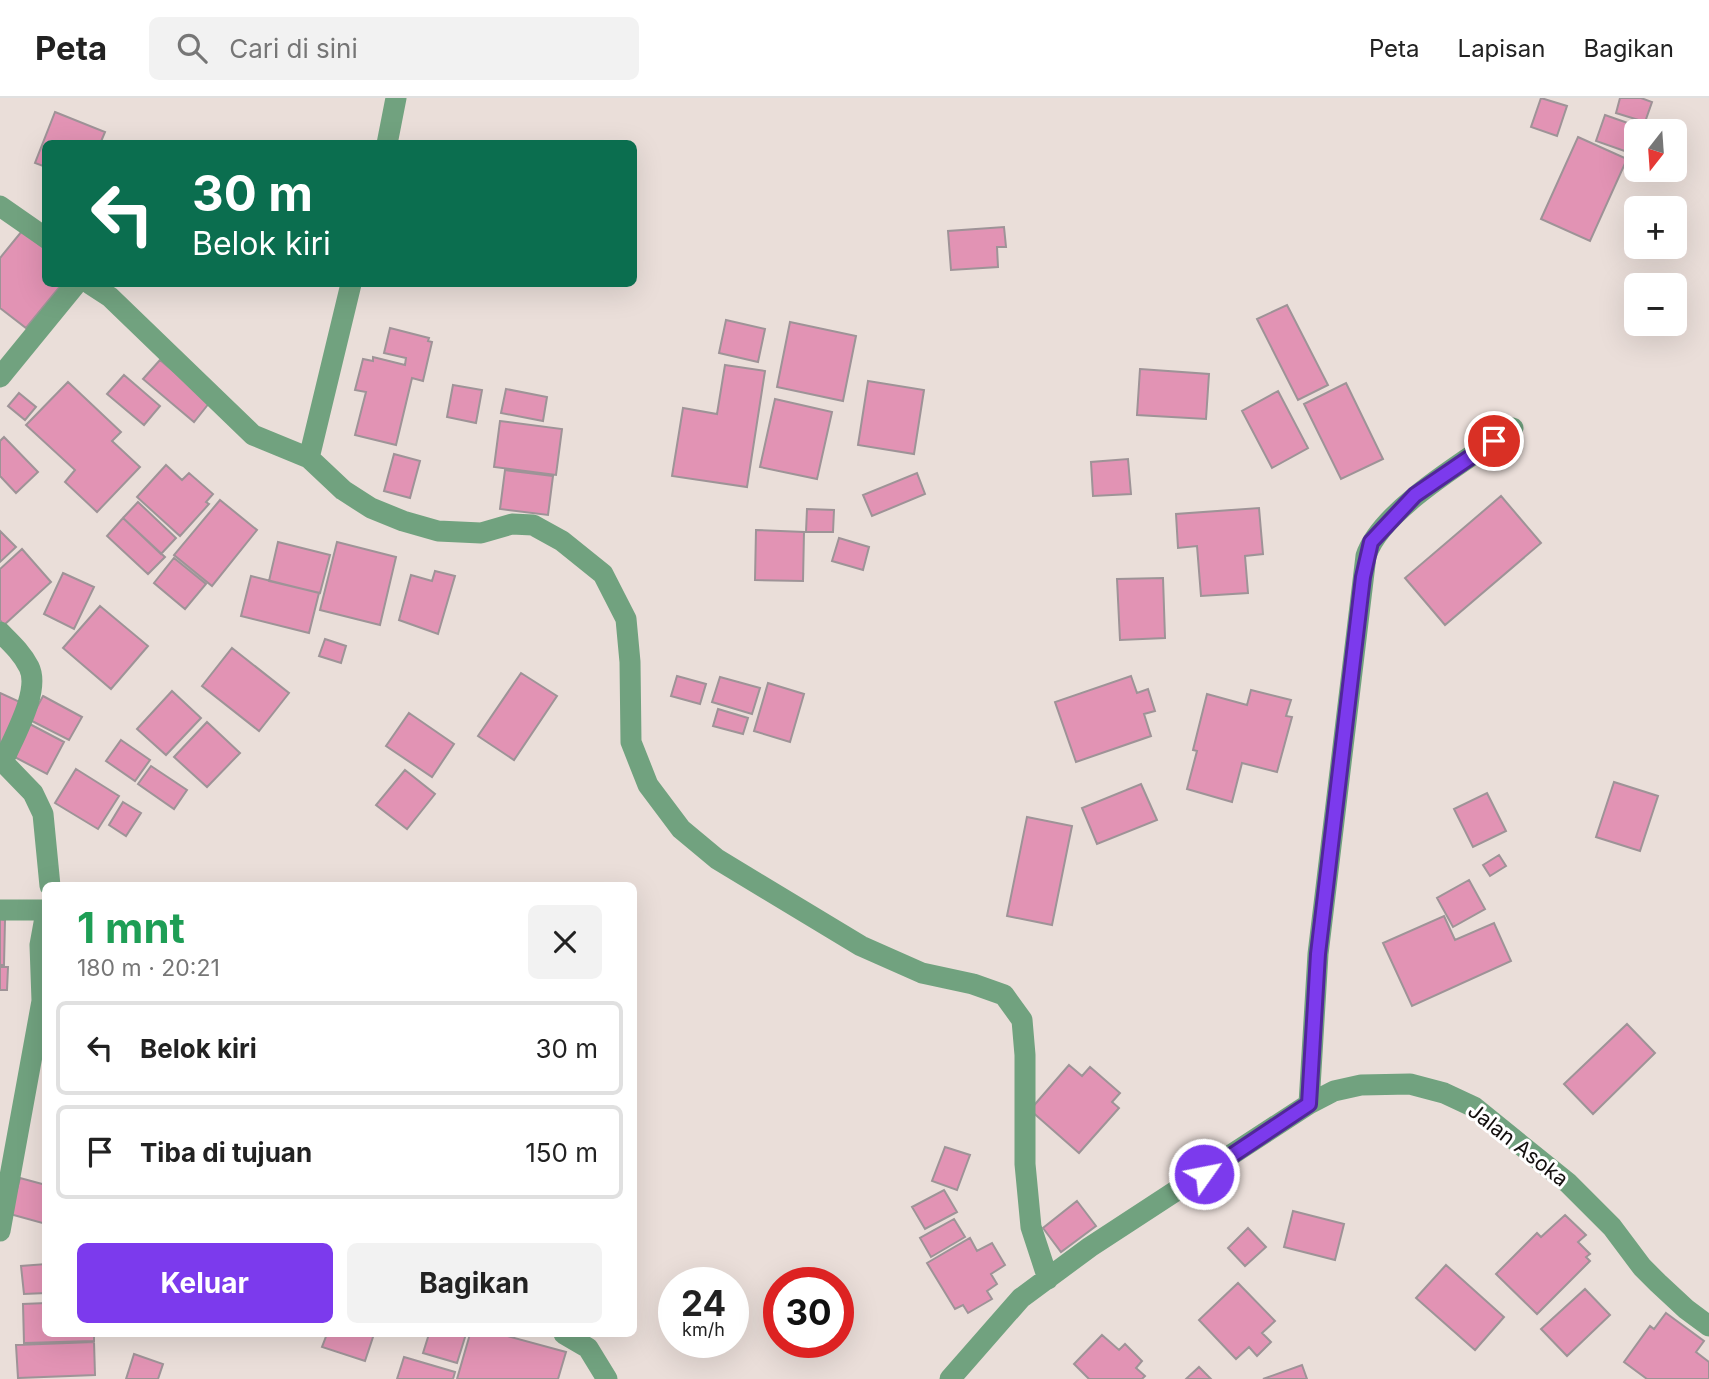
<!DOCTYPE html>
<html lang="id">
<meta charset="utf-8">
<style>
:root{--surface:#fff;--page:#f2f2f2;--text:#222;--muted:#767676;--line:#e0e0e0;--accent:#7c3aed}
body{margin:0;font-family:Inter,sans-serif;background:var(--page);color:var(--text);height:100vh;display:flex;flex-direction:column;font-size:26px;white-space:nowrap}
*{box-sizing:border-box;margin:0}
p{font-size:23px;color:var(--muted)}
.icon{flex:none;width:38px;height:38px;fill:none;stroke:currentColor;stroke-width:2;stroke-linecap:round;stroke-linejoin:round}
.map{position:relative;flex:1;overflow:hidden}
.drawer{position:absolute;left:42px;top:784px;width:595px;height:455px;display:flex;flex-direction:column;background:var(--surface);border-radius:10px;box-shadow:0 7px 28px #0002}
.drawer>*{flex:none}
.guide{position:absolute;left:42px;top:42px;width:595px;height:147px;border-radius:10px;box-shadow:0 7px 28px #0002;background:#0b6e4f;color:#fff;overflow:hidden}
.needle{width:46px;rotate:197deg}
.fabs{position:absolute;left:1624px;top:21px;display:grid;gap:14px}
.fabs a{display:grid;place-items:center;width:63px;height:63px;border-radius:10px;background:var(--surface);box-shadow:0 7px 28px #0002;font-size:35px}
.speed{position:absolute;left:658px;top:1169px;display:flex;gap:14px;font-size:35px;font-weight:700;text-align:center}
.speed>*{display:grid;place-content:center;width:91px;height:91px;border-radius:50%;background:var(--surface);box-shadow:0 7px 28px #0002;line-height:1}
.speed small{font-size:18px;font-weight:400}
.speed .limit{border:10px solid #d22;background:#fff;color:#111}
.pin{position:absolute;display:grid;place-items:center;width:60px;height:60px;color:#fff;margin:-30px;border:4px solid #fff;border-radius:50%;box-shadow:0 2px 7px #0007}
.me{position:absolute;width:77px;margin:-38px;rotate:57deg;stroke-linejoin:round;filter:drop-shadow(0 0 5px #0008)}
.turn{display:flex;align-items:center;gap:24px;height:147px;padding:0 35px;font-size:32px}
.turn .icon{width:91px;height:91px;stroke-width:2.5}
.turn b{display:block;font-size:49px;line-height:60px}
.round{display:grid;place-items:center;flex:none;width:74px;height:74px;border-radius:10px;background:var(--page)}
.overview{display:flex;align-items:center;justify-content:space-between;height:119px;padding:0 35px}
h1{font-size:42px;font-weight:700;line-height:52px;color:#1e9e55}
.cta{display:flex;gap:14px;margin-top:auto;padding:14px 35px}
.cta a{flex:1;height:80px;border-radius:10px;background:var(--accent);color:#fff;font-size:28px;font-weight:700;line-height:80px;text-align:center}
.cta a+a{background:var(--page);color:var(--text)}
ul{padding:0;list-style:none}
li{display:flex;align-items:center;gap:21px;height:94px;margin:0 14px 10px;padding:0 21px;border:4px solid var(--line);border-radius:10px}
li div{flex:1}
li b{display:block;font-size:26px}
li em{font-style:normal}
header{display:flex;align-items:center;gap:42px;box-sizing:border-box;height:98px;padding:0 35px;background:var(--surface);border-bottom:2px solid var(--line)}
header strong{font-size:33px}
nav{display:flex;gap:38px;margin-inline-start:auto;font-size:24px}
.search{width:490px;height:63px;background:var(--page);display:flex;align-items:center;gap:18px;box-sizing:border-box;padding:0 24px;border-radius:10px;color:var(--muted);font-size:26px}
.map>svg:first-child{display:block}
.building{fill:#e293b4;stroke:#9e9397;stroke-width:2}
.lines{fill:none;stroke-linecap:round;stroke-linejoin:round}
.minor{stroke:#71a27f;stroke-width:21}
.route-casing{stroke:#51269a;stroke-width:18}
.route{stroke:#7c3aed;stroke-width:12}
.labels{text-anchor:middle;stroke-width:6;stroke-linejoin:round;paint-order:stroke}
.street-label{font-size:21px;fill:#120e0d;stroke:#fff}
</style>
<header>
<strong>Peta</strong>
<div class="search"><svg class="icon" aria-label="search" viewBox="0 0 24 24"><circle cx="10" cy="10" r="6"/><path d="M15 15l6 6"/></svg>Cari di sini</div>
<nav><a>Peta</a><a>Lapisan</a><a>Bagikan</a></nav>
</header>
<div class="map">
<svg width="1709" height="1281" viewBox="0 0 1709 1281">
<rect width="100%" height="100%" fill="#eaded9"/>
<!-- building -->
<path class="building" d="M1541,0l26,8 -10,30 -26,-9z
M1620,0h21l11,4 -7,20 -29,-9z
M55,14l50,20 -5,12h-54v23l-11,-4z
M1605,17l40,14 -1,2h-8v24l-40,-14z
M1578,39l49,22 -37,82 -49,-22z
M1004,129l2,20h-9l1,20 -47,3 -3,-39z
M22,133l24,19v34h16l-36,44 -26,-20v-50z
M1287,207l41,80 -30,15 -41,-81z
M726,222l39,9 -7,33 -39,-9z
M790,224l66,14 -13,65 -66,-14z
M390,230l39,10 -1,3 4,1 -9,39 -11,-3 -16,67 -41,-10 11,-43 -11,-2 8,-31 10,2v-4l32,8 1,-7 -22,-5z
M160,262l50,42 -16,20 -51,-43z
M725,267l40,6 -18,116 -75,-11 11,-68 34,6z
M1140,271l69,5 -3,45 -69,-4z
M124,277l36,31 -16,19 -37,-31z
M868,283l56,9 -10,64 -56,-9z
M68,284l53,50 -9,9 28,26 -43,45 -32,-30 10,-12 -49,-45z
M1346,285l37,76 -42,20 -37,-75z
M453,287l29,5 -6,33 -29,-6z
M506,291l41,8 -4,24 -42,-8z
M1278,293l30,57 -36,20 -30,-57z
M19,295l17,14 -11,13 -17,-14z
M775,301l57,13 -15,67 -57,-12z
M500,323l62,8 -6,46 -62,-8z
M4,339l34,35 -22,21 -16,-17v-35z
M394,356l26,7 -10,37 -26,-7z
M1128,361l3,35 -38,2 -2,-34z
M166,367l16,15 7,-7 24,21 -7,8 3,2 -29,32 -43,-39z
M505,372l48,6 -5,39 -48,-6z
M917,375l8,21 -53,22 -9,-21z
M1501,398l40,47 -96,82 -40,-47z
M220,402l37,30 -45,56 -38,-31z
M138,404l38,36 -15,16 -38,-36z
M1259,410l4,46 -18,2 3,37 -47,3 -4,-50 -19,2 -2,-34z
M807,411l27,1 -1,22h-27z
M123,420l42,39 -17,17 -41,-38z
M756,432l48,2 -1,49 -48,-1z
M0,433l16,16 -16,15z
M839,440l30,9 -6,23 -31,-9z
M278,444l52,13 -10,38 -51,-12z
M337,444l59,15 -16,68 -60,-15z
M22,451l29,33 -47,43 -4,-5v-51z
M174,460l32,26 -21,25 -31,-26z
M435,473l20,5 -17,58 -39,-14 12,-45 21,6z
M63,475l31,14 -20,42 -30,-15z
M251,478l68,17 -10,40 -68,-17z
M1163,480l2,60 -45,2 -3,-61z
M100,508l48,40 -37,43 -48,-41z
M325,541l21,7 -5,17 -22,-7z
M232,550l57,45 -30,38 -57,-45z
M521,575l36,23 -43,64 -36,-24z
M677,578l29,8 -6,20 -29,-8z
M1131,578l6,17 11,-4 7,22 -11,3 7,22 -75,26 -21,-60z
M720,579l40,11 -8,26 -40,-12z
M768,585l36,11 -14,48 -36,-11z
M1251,592l40,10 -5,16 6,1 -15,55 -35,-9 -10,39 -45,-13 10,-38 -4,-1 14,-56 40,11z
M172,593l29,27 -35,37 -29,-26z
M0,595l22,10 -22,49z
M43,598l39,21 -13,23 -39,-20z
M718,611l30,9 -5,16 -30,-8z
M409,615l45,31 -22,33 -46,-31z
M24,623l40,21 -17,32 -40,-21z
M207,624l33,31 -33,34 -33,-30z
M121,642l29,20 -15,21 -29,-20z
M151,668l36,24 -13,19 -36,-25z
M76,671l43,27 -21,33 -43,-26z
M405,672l30,24 -28,35 -31,-24z
M1614,684l44,14 -18,55 -44,-14z
M1141,686l16,36 -60,24 -15,-36z
M1487,695l19,38 -33,16 -19,-38z
M123,704l18,11 -15,23 -17,-11z
M1027,719l45,9 -20,99 -45,-9z
M1499,757l7,11 -16,10 -7,-11z
M1469,782l16,29 -32,18 -16,-29z
M1444,818l11,24 39,-17 17,38 -99,45 -29,-63z
M0,821l5,1 -1,45h-4z
M0,869h8l-1,23h-7z
M1627,926l28,29 -62,61 -29,-30z
M1069,967l13,11 8,-9 30,26 -8,9 7,6 -40,45 -49,-43z
M945,1049l25,8 -13,35 -25,-9z
M20,1080l26,7v39l-36,-10z
M944,1092l13,22 -32,17 -13,-22z
M1077,1103l19,25 -35,26 -18,-24z
M1293,1113l51,13 -9,36 -51,-13z
M1565,1117l21,20 -8,7 12,12 -4,3 4,4 -53,53 -41,-40 41,-41 4,4z
M954,1121l11,18 -34,20 -11,-19z
M1248,1130l18,19 -21,19 -17,-18z
M970,1140l7,13 15,-8 13,22 -14,9 6,10 -10,7 5,8 -24,14 -5,-8 -8,4 -28,-46z
M46,1166v29l-22,1 -3,-28z
M1446,1167l58,52 -29,33 -59,-52z
M1238,1185l37,38 -13,12 9,9 -14,14 -8,-9 -13,12 -37,-39z
M1585,1191l25,26 -43,41 -26,-27z
M46,1205v31h48v7l-70,2 -1,-39z
M1666,1215l38,28 -8,11 13,10v17h-62l-23,-17 26,-36 4,3z
M327,1236h47l-9,27 -43,-14z
M429,1236h37l-9,29 -34,-10z
M470,1236h30l66,18 -8,27h-101z
M1102,1237l17,15 6,-6 17,17 -6,7 9,8 -3,3h-53l-15,-15z
M94,1244l1,33 -77,3 -2,-33z
M134,1256l29,10 -5,15h-32z
M404,1259l51,15 -2,7h-56z
M1302,1267l5,14h-44z
M1199,1269l12,12h-25z"/>
<g class="lines">
<!-- minor -->
<path class="minor" d="M387,46l9,-46
M0,108l46,32
M90,186l20,13 143,138 56,23 34,32 28,18 32,13 35,10 43,2 31,-9 21,1 29,16 41,33 23,45 4,43 1,80 17,43 33,44 36,30 144,87 61,27 51,11 31,11 18,25 3,35v109l6,63 17,52
M0,279l76,-93
M309,360l42,-174
M0,534c11,11 22,21 29,35 12,24 -16,71 -26,95l30,31 10,21 7,72
M0,812h46
M1309,1006l9,-150 48,-398c15,-47 107,-100 147,-128
M0,1133l42,-230 -2,-56 6,-33
M564,1236l24,14 19,31
M950,1281l71,-81 69,-51 219,-143 25,-13 27,-6 49,-1 34,9 30,14 94,76 44,44 30,40 16,16 28,26 23,17"/>
</g>
<g class="lines">
<defs>
<path id="route" d="M1204,1076l105,-70 9,-150 45,-377 8,-35 44,-47 79,-54"/>
</defs>
<!-- route casing -->
<use href="#route" class="route-casing"/>
<!-- route -->
<use href="#route" class="route"/>
</g>
<g class="labels">
<!-- street labels -->
<g class="street-label">
<text transform="translate(1518 1047) rotate(38)" y="7">Jalan Asoka</text>
</g>
</g>
</svg>
<div class="fabs">
<a><svg class="needle" viewBox="-14 -14 28 28"><path d="M0-13l5 13h-10z" fill="#e53935"/><path d="M0 13l5-13h-10z" fill="#767676"/></svg></a>
<a>+</a>
<a>−</a>
</div>
<div class="speed"><div>24<small>km/h</small></div><div class="limit">30</div></div>
<div class="pin" style="left:1494px;top:343px;background:#d93025"><svg class="icon" aria-label="arrive" viewBox="0 0 24 24"><path d="M6 21V4h12l-3 4 3 4H6"/></svg></div>
<svg class="me" style="left:1204px;top:1076px" viewBox="-20 -20 40 40"><circle r="17" fill="#7c3aed" stroke="#fff" stroke-width="3"/><path d="M0-11L8 9 0 5-8 9z" fill="#fff"/></svg>
<div class="guide">
<div class="turn"><svg class="icon" aria-label="left" viewBox="0 0 24 24"><path d="M17 20v-9H6M10 6l-5 5 5 5"/></svg><div><b>30 m</b>Belok kiri</div></div>
</div>
<section class="drawer">
<div class="overview"><div><h1>1 mnt</h1><p>180 m · 20:21</p></div><a class="round"><svg class="icon" aria-label="close" viewBox="0 0 24 24"><path d="M6 6l12 12M18 6L6 18"/></svg></a></div>
<ul>
<li><svg class="icon" aria-label="left" viewBox="0 0 24 24"><path d="M17 20v-9H6M10 6l-5 5 5 5"/></svg><div><b>Belok kiri</b></div><em>30 m</em></li>
<li><svg class="icon" aria-label="arrive" viewBox="0 0 24 24"><path d="M6 21V4h12l-3 4 3 4H6"/></svg><div><b>Tiba di tujuan</b></div><em>150 m</em></li>
</ul>
<div class="cta"><a>Keluar</a><a>Bagikan</a></div>
</section>
</div>
